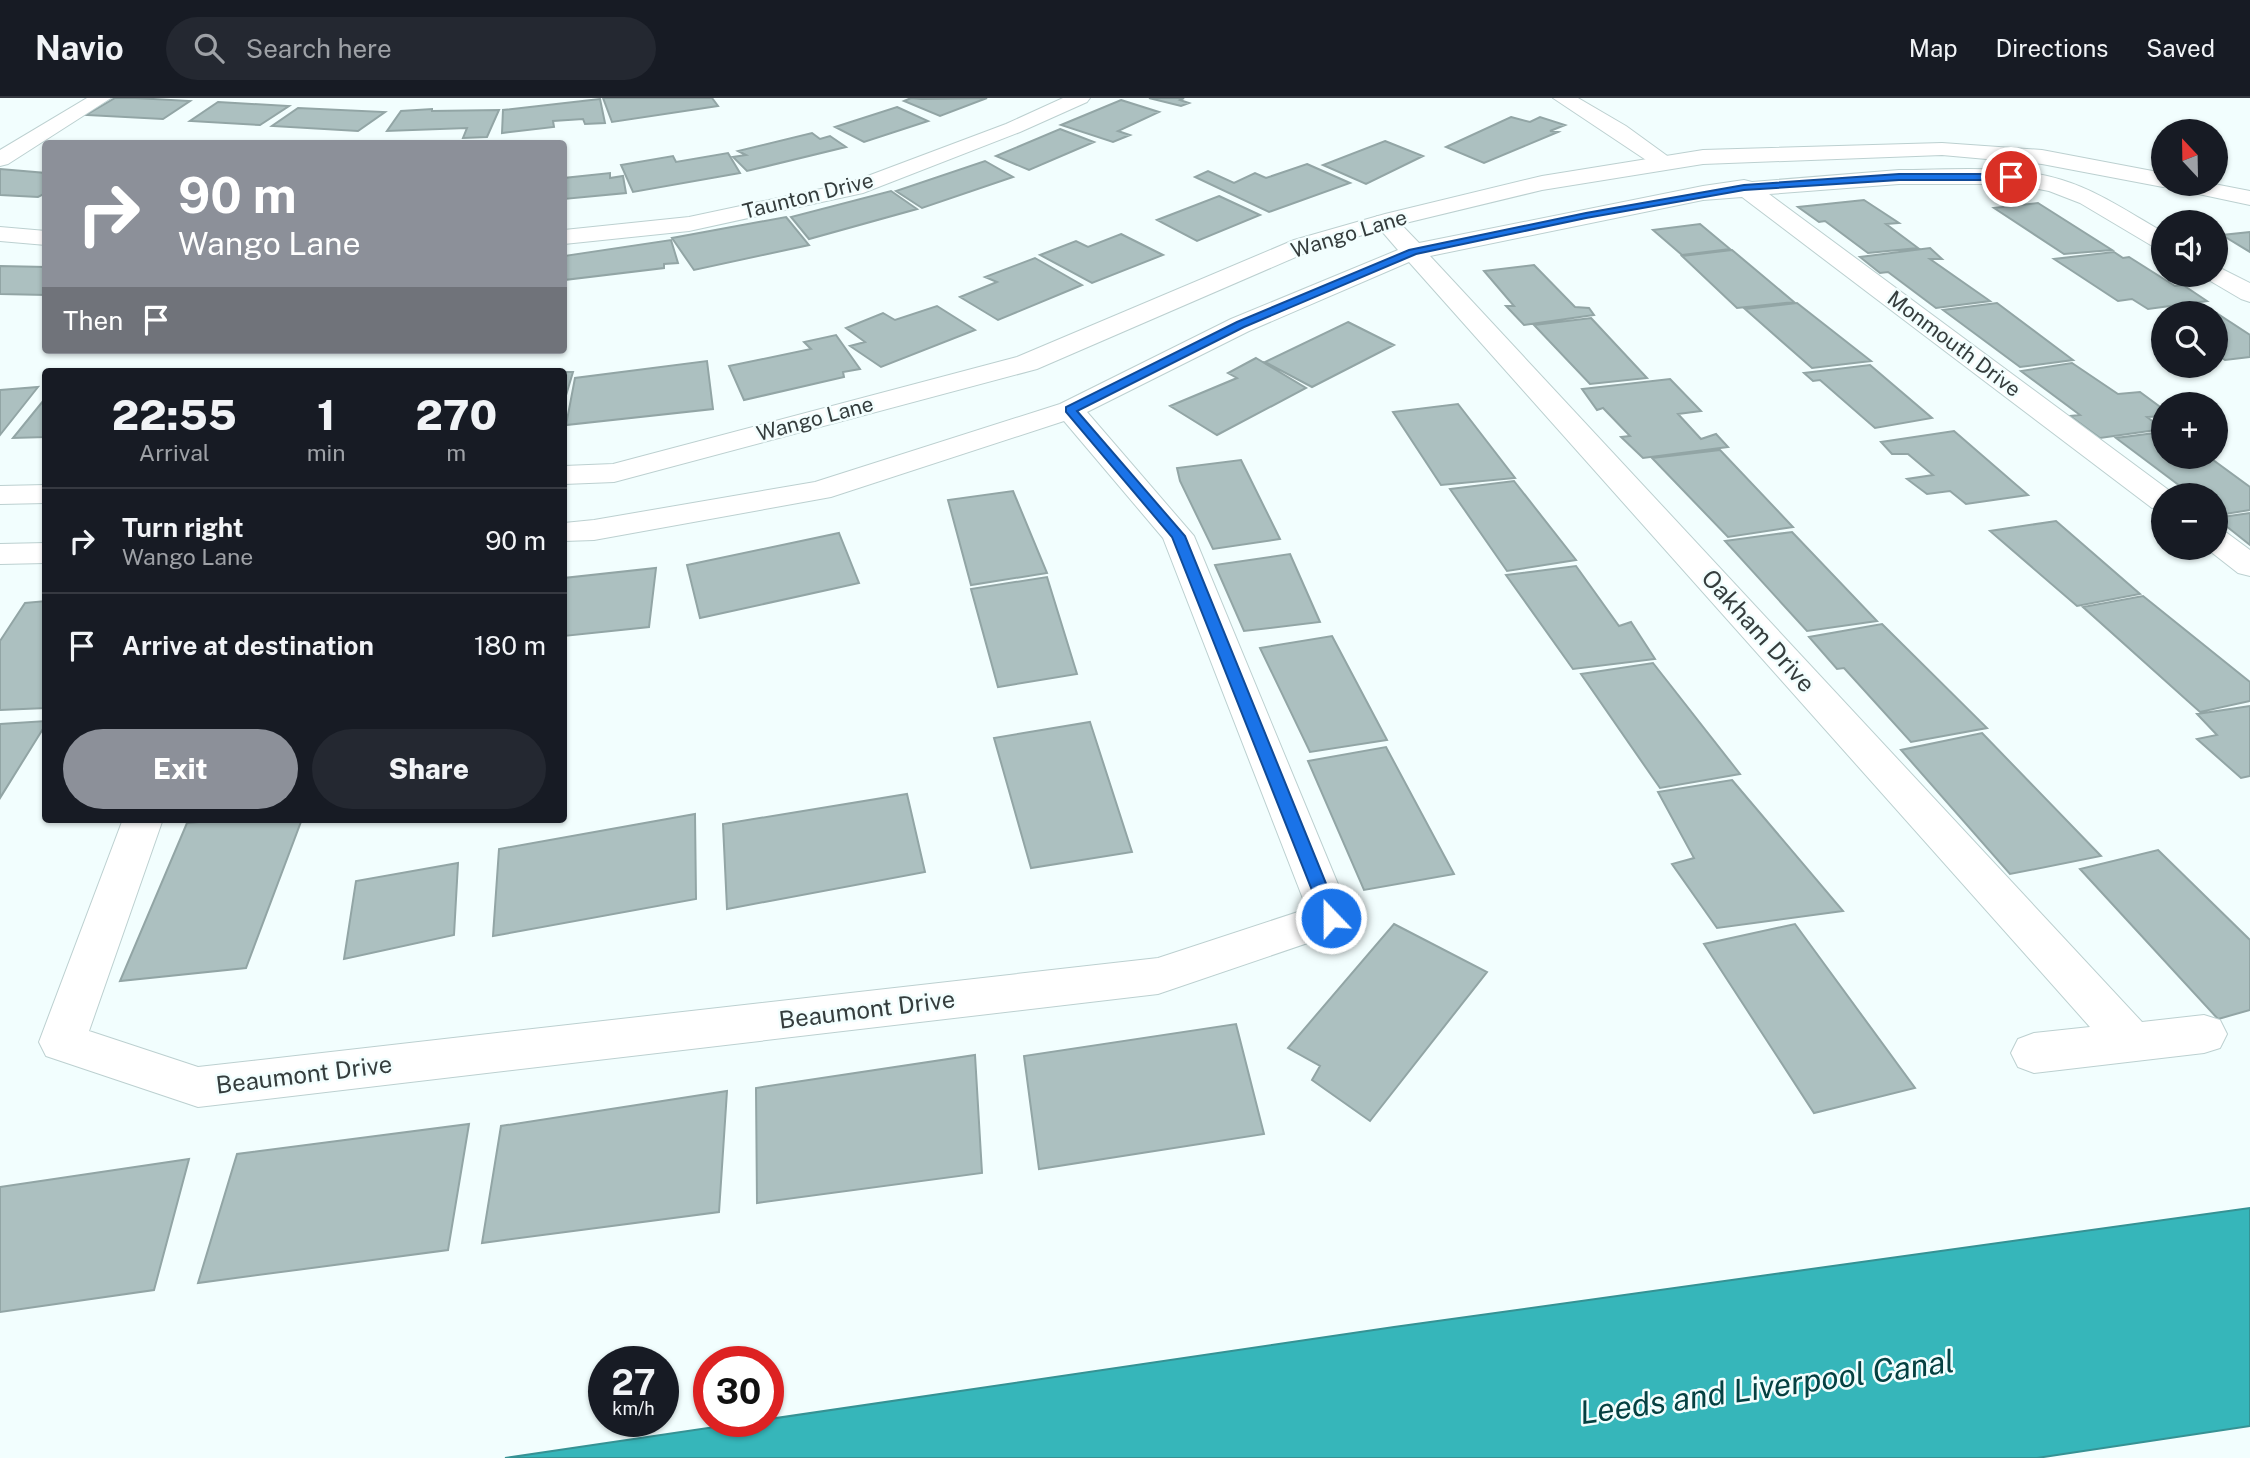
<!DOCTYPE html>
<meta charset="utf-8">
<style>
:root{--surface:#171b24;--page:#242831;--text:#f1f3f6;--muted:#9ea1a6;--line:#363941;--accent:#8c9099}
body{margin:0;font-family:"Public Sans",sans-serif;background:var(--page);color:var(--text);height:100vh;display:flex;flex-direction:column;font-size:26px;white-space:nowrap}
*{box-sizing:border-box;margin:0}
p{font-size:23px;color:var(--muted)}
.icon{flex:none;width:38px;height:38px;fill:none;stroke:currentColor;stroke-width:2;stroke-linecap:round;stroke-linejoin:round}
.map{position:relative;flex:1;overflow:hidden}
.panel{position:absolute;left:42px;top:270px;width:525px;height:455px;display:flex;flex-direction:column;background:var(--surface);border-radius:7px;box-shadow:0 2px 5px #0004}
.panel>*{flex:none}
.hud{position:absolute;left:42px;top:42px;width:525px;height:214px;border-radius:7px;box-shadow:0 2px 5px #0004;background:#8c9099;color:#fff;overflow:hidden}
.needle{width:46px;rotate:338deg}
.buttons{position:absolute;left:2151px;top:21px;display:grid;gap:14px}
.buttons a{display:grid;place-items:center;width:77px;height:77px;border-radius:50%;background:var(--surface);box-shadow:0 2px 5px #0004;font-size:35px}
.speed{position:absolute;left:588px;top:1248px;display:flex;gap:14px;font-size:35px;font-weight:700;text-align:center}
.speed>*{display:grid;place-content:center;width:91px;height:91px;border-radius:50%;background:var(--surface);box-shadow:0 2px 5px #0004;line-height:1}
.speed small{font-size:18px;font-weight:400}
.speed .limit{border:10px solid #d22;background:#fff;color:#111}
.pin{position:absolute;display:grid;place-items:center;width:60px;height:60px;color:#fff;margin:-30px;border:4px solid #fff;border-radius:50%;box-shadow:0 2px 7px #0007}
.me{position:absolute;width:77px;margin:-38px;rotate:338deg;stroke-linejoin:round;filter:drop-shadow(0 0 5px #0008)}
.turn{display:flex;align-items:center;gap:24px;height:147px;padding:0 21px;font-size:32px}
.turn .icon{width:91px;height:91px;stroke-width:2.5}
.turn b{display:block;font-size:49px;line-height:60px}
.then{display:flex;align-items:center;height:66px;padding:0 21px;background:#0003;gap:14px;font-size:26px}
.eta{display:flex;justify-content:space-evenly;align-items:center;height:119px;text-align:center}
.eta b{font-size:42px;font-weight:800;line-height:49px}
.button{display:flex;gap:14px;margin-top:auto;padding:14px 21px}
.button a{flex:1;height:80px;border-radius:42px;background:var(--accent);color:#fff;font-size:28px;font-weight:800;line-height:80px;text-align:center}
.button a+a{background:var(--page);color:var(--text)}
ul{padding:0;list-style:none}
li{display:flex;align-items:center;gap:21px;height:105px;padding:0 21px;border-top:2px solid var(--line)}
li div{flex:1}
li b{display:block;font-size:26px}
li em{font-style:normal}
header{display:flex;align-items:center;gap:42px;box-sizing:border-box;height:98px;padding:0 35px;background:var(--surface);border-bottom:2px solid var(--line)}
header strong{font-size:33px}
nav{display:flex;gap:38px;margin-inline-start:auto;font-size:24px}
.search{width:490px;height:63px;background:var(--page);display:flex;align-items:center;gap:18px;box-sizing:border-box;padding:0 24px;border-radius:38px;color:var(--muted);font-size:26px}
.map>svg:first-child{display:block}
.water{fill:#36b6ba;stroke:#369294;stroke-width:2}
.building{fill:#acc0c0;stroke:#92a5a5;stroke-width:2}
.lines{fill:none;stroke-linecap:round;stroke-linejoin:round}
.minor-casing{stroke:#bcd0d0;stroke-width:2}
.secondary-casing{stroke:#bcd0d0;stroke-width:2}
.minor{fill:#fff;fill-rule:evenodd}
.secondary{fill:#fff;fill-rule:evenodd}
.route{fill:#1a73e8;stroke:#114b97;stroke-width:2}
.labels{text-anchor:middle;stroke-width:5;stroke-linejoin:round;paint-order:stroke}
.far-street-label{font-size:21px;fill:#353d3d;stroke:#f2fefe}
.street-label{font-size:24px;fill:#353d3d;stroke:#f2fefe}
.near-water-label{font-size:32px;font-style:italic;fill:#054041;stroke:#f2fefe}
</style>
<header>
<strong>Navio</strong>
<div class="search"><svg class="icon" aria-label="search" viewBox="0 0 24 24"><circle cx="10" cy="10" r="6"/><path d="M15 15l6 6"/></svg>Search here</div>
<nav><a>Map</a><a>Directions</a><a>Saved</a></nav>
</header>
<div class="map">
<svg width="2250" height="1360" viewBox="0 0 2250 1360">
<rect width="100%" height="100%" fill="#f2fefe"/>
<!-- water -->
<path class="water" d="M2250,1110v218l-213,32h-1532l889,-131z"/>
<!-- building -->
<path class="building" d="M115,0h20l55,3 -27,18 -77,-4z
M603,0h109l6,8 -106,16z
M911,0l11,1 65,-1 -47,18 -36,-15z
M1149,0h35l-4,2 9,3 -8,3z
M600,1l5,24 -20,1 -2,-5 -30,2 1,6 -52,6 1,-23z
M1121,2l38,12 -41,19 12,4 -17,7 -52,-17z
M218,4l71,4 -29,19 -70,-4z
M897,9l31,14 -64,21 -29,-15z
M298,10l87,4 -27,19 -86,-5z
M432,11v2l67,-1 -12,27 -24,1 4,-10 -80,3 14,-20z
M1511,19l19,5 10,-5 25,8 -15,6 8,1 -74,31 -38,-16z
M1060,31l34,13 -65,28 -33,-14z
M812,35l8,6 10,-3 16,11 -99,24 -14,-14 13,-2 -8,-4z
M1385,43l38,15 -57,28 -43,-19z
M728,55l12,20 -107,19 -12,-27 52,-9 3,6z
M985,63l28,16 -91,31 -26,-17z
M1307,66l43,19 -81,29 -74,-35 13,-6 26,12 21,-10 11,5z
M0,71l46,4v20l-8,4 -38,-2z
M610,75v5l13,-2 3,17 -62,6v-21z
M891,93l26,18 -108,30 -18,-22z
M1219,98l41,19 -63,26 -40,-21z
M1864,102l35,23 -13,1 32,24 -50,5 -43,-32 -6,1 -21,-15z
M2038,105l74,47 -48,4 -70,-46z
M786,119l23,28 -115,25 -22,-32z
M1700,126l30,25 -48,6 -29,-25z
M2250,134v20l-28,-17z
M1121,136l42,21 -71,28 -52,-28 36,-14 12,6z
M671,142l7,23 -14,1v4l-100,12v-24z
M1930,150l12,11h-12l60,42 -54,7 -48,-36 -8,1 -20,-16z
M1732,152l62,52 -57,6 -55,-52z
M2114,154l9,6 6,-1 46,29 8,-1 24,16 -59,8 -16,-10 -14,2 -64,-42z
M1035,160l47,27 -84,35 -38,-23 37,-15 -12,-5z
M1534,167l41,42 14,1 5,7 -70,10 -18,-19h8l-30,-35z
M0,168l46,1v28l-46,-1z
M1797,205l74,58 -59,7 -67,-59z
M1997,205l76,57 -53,7 -77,-57z
M937,208l38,24 -94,37 -31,-21 15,-4 -19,-14 37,-15 12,7z
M2215,214l35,23v22l-25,3 -9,-6v-41h-7z
M1591,220l56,60 -57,6 -56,-59z
M1348,224l46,23 -82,42 -47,-25z
M836,237l24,34 -17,3 1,5 -100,23 -15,-34 82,-17 -7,-7z
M1256,260l50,30 -89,47 -47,-29 67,-28 -9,-5z
M707,263l6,48 -147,16 9,-47z
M2072,265l46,31 22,-2 23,17v7l-16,1 16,12 -63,9 -30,-22 10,-1 -59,-44z
M1870,267l62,53 -57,10 -55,-48 -7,1 -9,-8z
M564,274h9l-9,30z
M1670,281l31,32 -23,3 23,25 15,-5 12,13 -85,11 -22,-21 9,-1 -27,-28 -6,2 -15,-21z
M38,289l-38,48v-45z
M43,303h3v36l-33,1z
M1458,306l57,74 -74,7 -48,-73z
M1954,333l74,64 -62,9 -16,-13 -23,3 -20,-15 26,-4 -25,-21h-16l-11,-12z
M2163,334v25h46l41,30v23l-31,5 -3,-2v-18h-24l-76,-57z
M1720,352l73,77 -65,10 -76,-79z
M1241,362l39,79 -67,10 -33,-68 -3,-13z
M1514,383l62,79 -69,11 -57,-82z
M1013,393l34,82 -76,12 -23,-85z
M2250,415v32l-34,-27z
M2056,423l84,73 -63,12 -87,-75z
M1792,434l85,89 -70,10 -82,-90z
M839,435l20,50 -159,35 -13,-53z
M1290,456l30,68 -76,9 -29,-66z
M1576,468l43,60 12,-4 24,37 -82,10 -67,-94z
M656,470l-7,59 -85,9v-58z
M1047,479l30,97 -79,13 -27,-98z
M2143,498l107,86v19l-50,11 -117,-105z
M46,503v107l-46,2v-69l25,-38z
M1882,526l105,104 -76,14 -67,-74 -7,1 -28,-32z
M1332,538l55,104 -77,12 -50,-104z
M1653,565l87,111 -80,14 -79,-114z
M2250,608v70l-9,2 -44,-39 20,-4 -20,-21z
M46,623v3l-46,74v-74z
M1090,624l42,130 -101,16 -37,-130z
M1982,635l119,123 -91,18 -109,-124z
M1386,649l68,127 -90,16 -56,-129z
M1732,682l111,131 -126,17 -45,-64 22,-6 -36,-66z
M907,696l18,78 -198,37 -4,-85z
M695,716l1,85 -203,37 6,-87z
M235,721h67l-56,149 -126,13 67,-158z
M2158,752l92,90v70l-32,9 -138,-150z
M458,765l-4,72 -110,24 12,-78z
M1394,826l93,48 -117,149 -58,-41 8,-14 -32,-18z
M1795,826l120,164 -101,25 -110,-169z
M1236,926l28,110 -225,35 -15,-113z
M975,957l7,118 -225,30 -1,-115z
M727,993l-8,121 -237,31 19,-117z
M469,1026l-21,126 -250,33 39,-129z
M189,1061l-35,131 -154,22v-125z"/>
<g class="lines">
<defs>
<path id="minor" d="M87,0h24l-103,66 -8,2v-16z
M1063,0h27l-3,4 -67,30 -157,61 -174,38 -125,13v-14l125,-13 160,-34 157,-59z
M1553,0h25l48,28 51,37 -3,5h-16z
M1899,72c53,0 111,-6 163,10 36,11 68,33 101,52v17l-9,-2 -74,-44 -31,-12 -37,-7h-113l-130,10 405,300 -11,1v15l-11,-2 -410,-311 -39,3 -273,56 712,766 62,-7 16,5 7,14 -7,14 -16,5 -170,20 -16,-6 -7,-14 7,-14 16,-6 56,-6 -681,-765 -160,69 -162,81 107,124 158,382 -6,12 -188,64 -960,113 -152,-51 -7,-14 84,-223h40l-74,212 109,36 960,-109 149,-49 -144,-371 -99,-117 -233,76 -237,43 -30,1v-18l30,-3 221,-38 245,-78 171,-85 167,-69 -25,-29 4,-5h16l26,27 284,-57 41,-6 8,2z
M0,129l46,4v14l-46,-4z
M2216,168l34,17v19l-9,-3 -34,-20 -3,-4h12z
M2216,432l11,3 23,17v26l-12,-3 -32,-25h10z
M46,445v20l-46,1v-20z"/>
<path id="secondary" d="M1942,45l100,7 121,23v11h9l-9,3 -121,-23 -100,-9 -239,9 -161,26 -149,36 -81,24 -275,119 -423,113 -50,2v-18l49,-2 404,-107 277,-117 91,-26 157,-38 161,-26z
M2172,86h42l36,7v14l-75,-16z
M46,387v18l-46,1v-18z"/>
</defs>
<!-- minor casing -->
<use href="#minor" class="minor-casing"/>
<!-- secondary casing -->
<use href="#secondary" class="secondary-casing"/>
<!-- minor -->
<use href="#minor" class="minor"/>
<!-- secondary -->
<use href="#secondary" class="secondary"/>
</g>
<!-- route -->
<path class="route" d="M1899,76h112l5,3 -5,3h-112l-155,10 -158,28 -170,36 -172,73 -167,84 108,125 155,382 -2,5h-13l-153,-386 -106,-125v-5l171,-85 172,-72 177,-37 158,-28z"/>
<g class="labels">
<!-- far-street labels -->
<g class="far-street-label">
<text transform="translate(808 98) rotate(-14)" y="7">Taunton Drive</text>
<text transform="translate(1349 136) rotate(-17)" y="7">Wango Lane</text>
<text transform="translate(1954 246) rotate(37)" y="7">Monmouth Drive</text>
<text transform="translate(815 321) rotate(-15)" y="7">Wango Lane</text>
</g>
<!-- street labels -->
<g class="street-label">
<text transform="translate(1758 533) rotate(48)" y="8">Oakham Drive</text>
<text transform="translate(867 912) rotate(-7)" y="8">Beaumont Drive</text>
<text transform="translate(304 977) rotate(-7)" y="8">Beaumont Drive</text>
</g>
<!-- near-water labels -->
<g class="near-water-label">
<text transform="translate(1767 1289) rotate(-8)" y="11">Leeds and Liverpool Canal</text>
</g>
</g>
</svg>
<div class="buttons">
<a><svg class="needle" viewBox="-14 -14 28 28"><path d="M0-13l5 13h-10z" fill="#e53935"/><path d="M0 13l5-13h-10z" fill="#9ea1a6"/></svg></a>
<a><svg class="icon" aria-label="sound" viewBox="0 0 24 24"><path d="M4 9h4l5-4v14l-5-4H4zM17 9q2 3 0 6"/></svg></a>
<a><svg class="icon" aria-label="search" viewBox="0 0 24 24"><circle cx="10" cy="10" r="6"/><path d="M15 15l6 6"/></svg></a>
<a>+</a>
<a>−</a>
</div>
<div class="speed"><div>27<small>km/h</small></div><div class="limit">30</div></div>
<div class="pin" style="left:2011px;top:79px;background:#d93025"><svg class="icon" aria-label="arrive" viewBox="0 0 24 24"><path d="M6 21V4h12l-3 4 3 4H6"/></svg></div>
<svg class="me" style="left:1331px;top:820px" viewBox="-20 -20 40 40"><circle r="17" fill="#1a73e8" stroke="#fff" stroke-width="3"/><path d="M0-11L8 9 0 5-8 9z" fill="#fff"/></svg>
<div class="hud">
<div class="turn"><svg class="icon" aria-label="right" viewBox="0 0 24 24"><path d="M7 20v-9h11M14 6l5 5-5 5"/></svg><div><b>90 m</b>Wango Lane</div></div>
<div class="then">Then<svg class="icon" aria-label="arrive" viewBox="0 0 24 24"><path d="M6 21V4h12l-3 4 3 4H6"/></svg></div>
</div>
<section class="panel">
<div class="eta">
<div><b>22:55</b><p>Arrival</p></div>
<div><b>1</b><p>min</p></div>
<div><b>270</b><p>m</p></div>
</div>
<ul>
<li><svg class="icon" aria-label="right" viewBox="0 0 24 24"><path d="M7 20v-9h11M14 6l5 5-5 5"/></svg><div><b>Turn right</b><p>Wango Lane</p></div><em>90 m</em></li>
<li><svg class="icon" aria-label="arrive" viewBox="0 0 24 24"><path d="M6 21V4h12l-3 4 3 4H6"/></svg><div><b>Arrive at destination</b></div><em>180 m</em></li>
</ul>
<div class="button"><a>Exit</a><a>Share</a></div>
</section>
</div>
